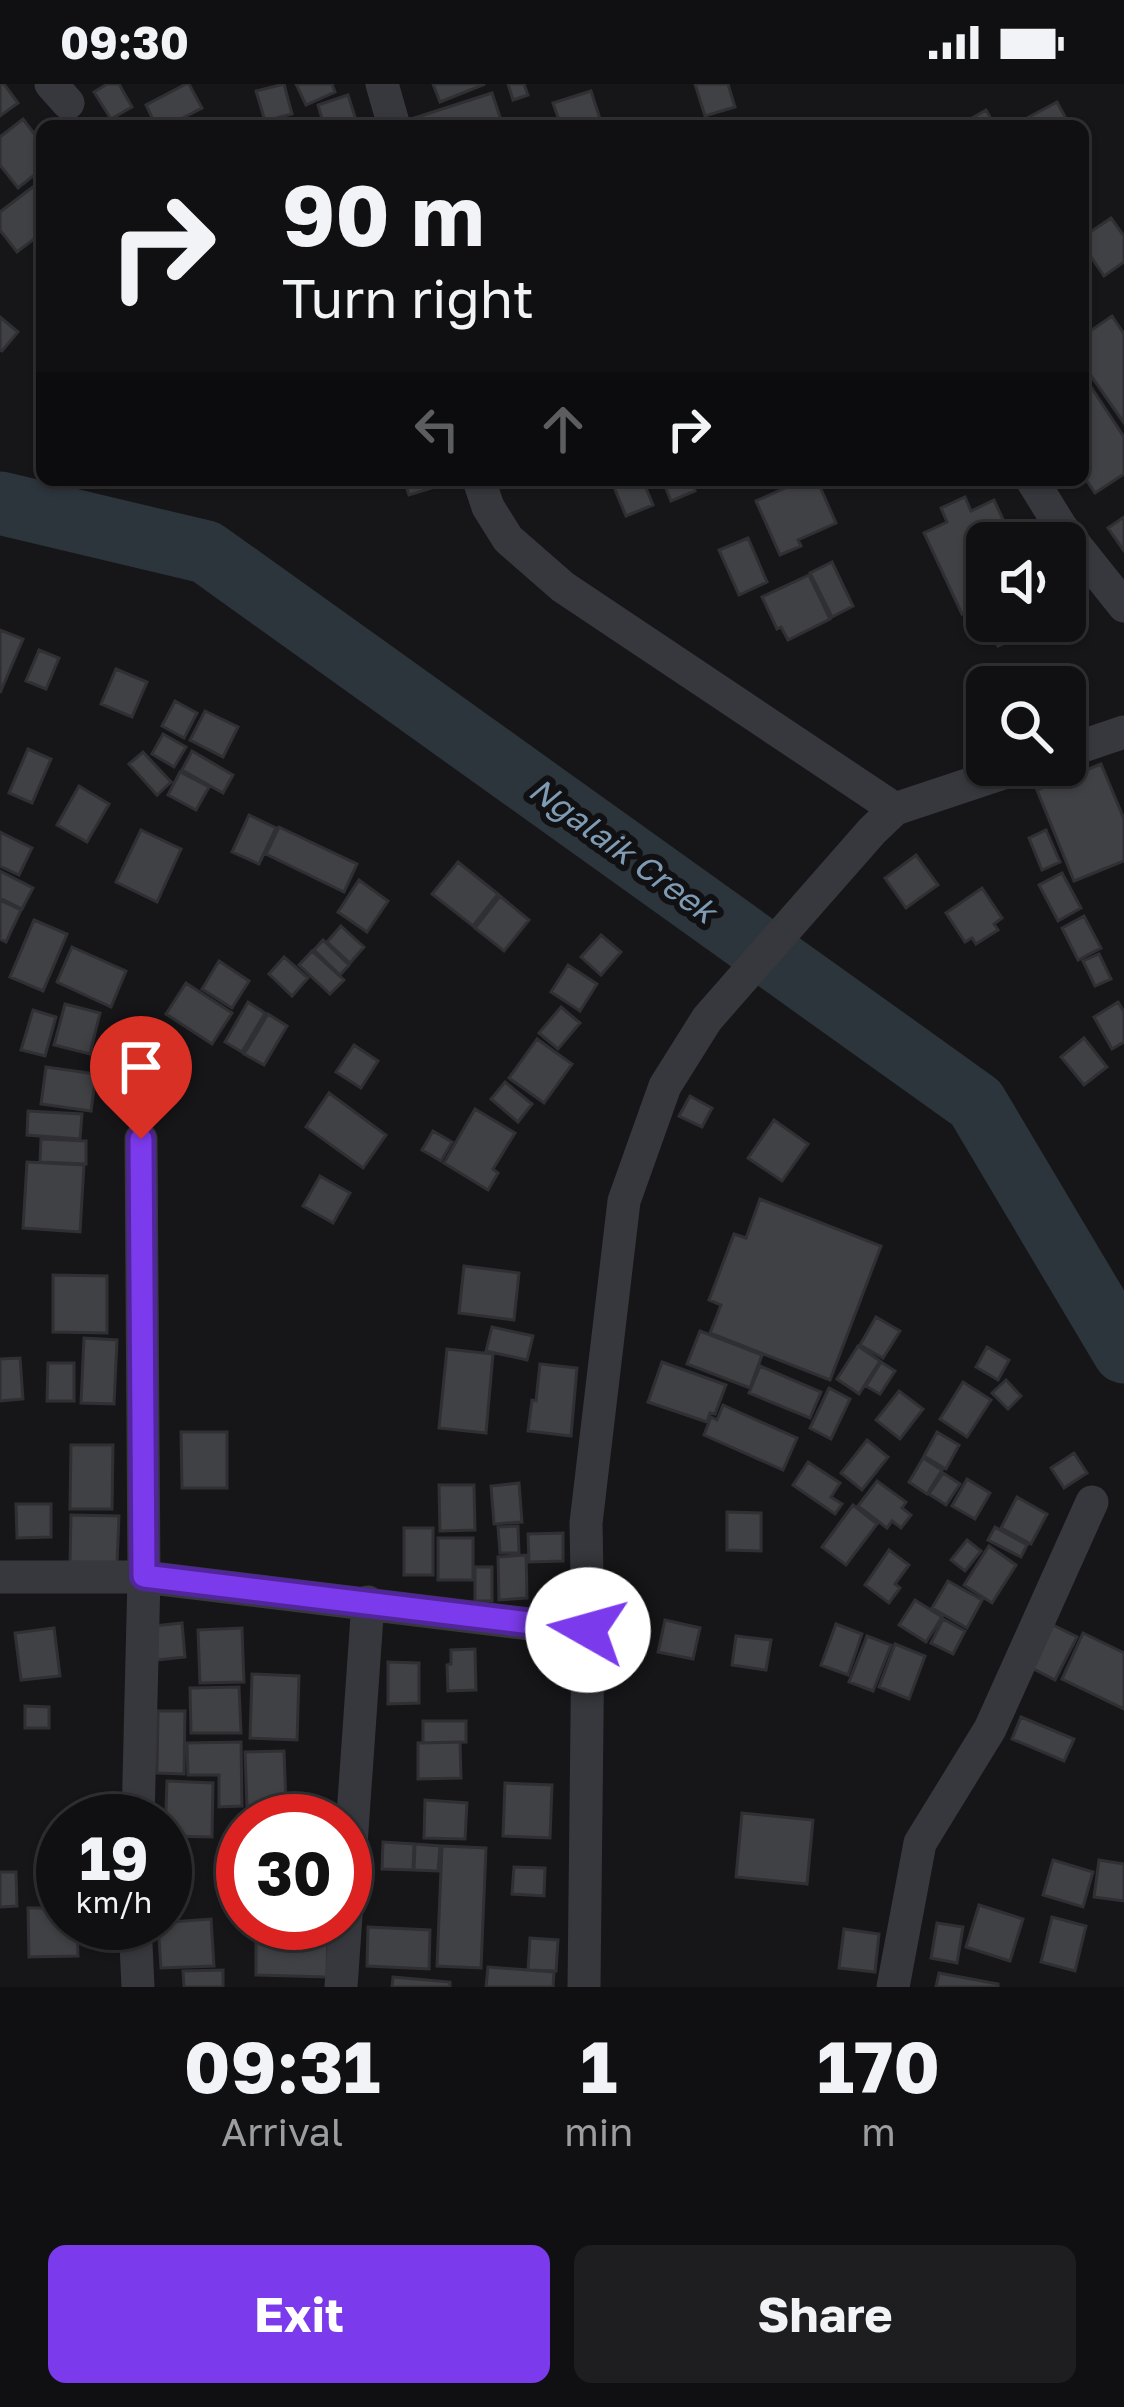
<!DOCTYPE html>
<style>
:root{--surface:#101012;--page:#1e1e20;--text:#f1f3f6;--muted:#9c9d9f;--line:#303032;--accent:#7c3aed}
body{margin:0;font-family:"Golos Text",sans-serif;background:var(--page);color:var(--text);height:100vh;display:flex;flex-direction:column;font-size:45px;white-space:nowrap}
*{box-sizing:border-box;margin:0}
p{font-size:39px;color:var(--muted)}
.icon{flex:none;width:66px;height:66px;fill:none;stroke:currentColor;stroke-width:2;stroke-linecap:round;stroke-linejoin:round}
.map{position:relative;height:1903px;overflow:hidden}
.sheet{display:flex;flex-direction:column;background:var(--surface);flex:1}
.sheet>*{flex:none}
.guide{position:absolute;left:36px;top:36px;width:1053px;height:366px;border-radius:18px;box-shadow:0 3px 9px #0004,0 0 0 3px var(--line);background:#101012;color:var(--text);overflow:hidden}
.fabs{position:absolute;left:966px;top:438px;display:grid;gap:24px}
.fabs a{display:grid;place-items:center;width:120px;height:120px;border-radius:18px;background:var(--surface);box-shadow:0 3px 9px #0004,0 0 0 3px var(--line);font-size:60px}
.speed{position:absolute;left:36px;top:1710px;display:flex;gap:24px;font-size:60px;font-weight:700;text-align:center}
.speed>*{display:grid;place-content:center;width:156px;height:156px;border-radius:50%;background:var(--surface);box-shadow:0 3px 9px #0004,0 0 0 3px var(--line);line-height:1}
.speed small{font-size:30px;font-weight:400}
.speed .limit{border:18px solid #d22;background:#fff;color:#111}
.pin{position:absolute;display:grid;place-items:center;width:102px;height:102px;color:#fff;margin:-123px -51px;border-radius:50% 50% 50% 0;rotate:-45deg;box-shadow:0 0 12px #0007}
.pin .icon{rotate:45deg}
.me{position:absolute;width:132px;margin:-66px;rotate:277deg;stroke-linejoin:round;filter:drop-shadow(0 0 9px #0008)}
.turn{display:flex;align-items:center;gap:42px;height:252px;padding:0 48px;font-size:54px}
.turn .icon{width:156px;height:156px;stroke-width:2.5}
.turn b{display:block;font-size:84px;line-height:102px}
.lanes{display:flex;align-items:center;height:114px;padding:0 48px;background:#0003;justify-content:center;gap:60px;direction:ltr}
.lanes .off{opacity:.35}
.eta{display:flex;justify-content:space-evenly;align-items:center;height:204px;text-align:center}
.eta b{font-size:72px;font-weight:700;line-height:84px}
.button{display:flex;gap:24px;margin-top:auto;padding:24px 48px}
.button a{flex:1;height:138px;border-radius:18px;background:var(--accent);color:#fff;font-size:48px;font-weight:700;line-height:138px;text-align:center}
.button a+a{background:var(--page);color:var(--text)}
.status{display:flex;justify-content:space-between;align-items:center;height:84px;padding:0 60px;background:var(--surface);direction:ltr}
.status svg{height:33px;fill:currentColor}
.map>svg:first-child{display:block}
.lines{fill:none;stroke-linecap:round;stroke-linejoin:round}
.river{stroke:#2c353c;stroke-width:63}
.building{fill:#404145;stroke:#303034;stroke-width:3}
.minor{stroke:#37383d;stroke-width:33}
.route-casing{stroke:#51269a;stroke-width:30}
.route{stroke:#7c3aed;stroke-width:21}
.labels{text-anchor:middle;stroke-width:12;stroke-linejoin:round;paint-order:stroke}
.water-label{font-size:33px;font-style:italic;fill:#7f9bb3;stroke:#111113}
</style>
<div class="status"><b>09:30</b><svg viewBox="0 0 49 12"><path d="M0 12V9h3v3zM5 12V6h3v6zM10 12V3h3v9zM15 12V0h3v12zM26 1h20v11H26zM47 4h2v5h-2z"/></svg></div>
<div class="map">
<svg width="1124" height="1903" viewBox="0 0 1124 1903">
<rect width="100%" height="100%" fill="#161618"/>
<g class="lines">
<!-- river -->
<path class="river" d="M0,419l206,49 770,551 148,249"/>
</g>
<!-- building -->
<path class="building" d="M0,0h4l14,19 -18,13z
M107,0h12l13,23 -21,12 -17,-27z
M186,0h3l13,24 -35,18h-11l-10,-21z
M284,0l8,30 -27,7 -9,-30z
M296,0h36l3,8 -29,13z
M433,0h52l-45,18z
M508,0h16l4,11 -15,5z
M695,0h33l7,23 -30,9z
M591,7l10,31 -12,4h-28l-8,-23z
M492,9l11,33h-90l-2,-7z
M348,11l9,28 -11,3h-22l-6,-21z
M1057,18l13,24h-35l-6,-9z
M986,26l9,16h-37z
M23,35l19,25v25l-24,19 -18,-23v-28z
M42,96v53l-25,19 -17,-22v-18z
M1111,134l13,18v26l-20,14 -21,-31v-8z
M1112,232l12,18v89l-41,-59v-28z
M0,233l18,15 -16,19 -2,-1z
M1083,291l41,62v37l-29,19 -12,-18z
M404,396h29l2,7 -26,8z
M611,396h80l4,11 -24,10 -8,-20 -17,7 7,17 -27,11z
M803,396h14l19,43 -38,17 3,6 -21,9 -24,-54z
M965,413l6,14 23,-11 20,43h-27v60l-25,11 -38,-81 23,-11 -6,-14z
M1124,433v34l-16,-23z
M748,454l19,44 -28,13 -20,-45z
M832,478l21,44 -21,11 -22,-44z
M809,491l21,44 -42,21 -7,-13 -4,2 -15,-32z
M987,532v5h29l7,14 -25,11 -14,-29z
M0,546l23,9 -23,54z
M39,566l20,8 -13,31 -20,-8z
M116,585l31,13 -15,35 -31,-13z
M175,617l22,12 -13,25 -22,-12z
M205,627l33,16 -15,30 -33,-17z
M163,650l23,13 -12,20 -22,-13z
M28,665l23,10 -19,44 -23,-10z
M192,667l41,24 -10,18 -41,-23z
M143,668l28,30 -14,13 -28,-31z
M1101,680l23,55v42l-50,20 -37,-91z
M180,688l29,15 -13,23 -28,-15z
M79,702l30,18 -22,38 -30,-17z
M249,731l27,13 -17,36 -27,-12z
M279,743l78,37 -13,28 -78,-38z
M141,746l40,19 -24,53 -41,-20z
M1046,746l14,32 -18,8 -13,-32z
M0,748l32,16 -13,27 -19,-9z
M916,771l22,30 -32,23 -21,-30z
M458,778l40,32 -25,32 -41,-32z
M0,787l33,17 -11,21 -22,-11z
M1062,789l19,35 -23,13 -19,-36z
M359,796l29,21 -21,31 -29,-20z
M982,804l20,30 -8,6 4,6 -22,14 -4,-6 -7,4 -19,-29z
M500,812l29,24 -25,31 -29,-23z
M0,816l21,10 -15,32 -6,-3z
M1084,832l17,32 -23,12 -16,-32z
M34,836l33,14 -24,57 -33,-14z
M341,842l23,21 -14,16 -23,-21z
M601,851l20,17 -20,23 -20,-18z
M323,856l26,25 -9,10 -26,-25z
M72,863l54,24 -15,36 -54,-25z
M312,867l32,29 -14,14 -31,-29z
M1099,870l12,25 -16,7 -12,-25z
M284,873l24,21 -16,18 -23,-22z
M219,877l30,20 -17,27 -30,-19z
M568,881l29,19 -17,27 -29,-19z
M186,899l46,30 -20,31 -46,-30z
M248,918l17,11 -23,39 -17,-10z
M1118,918l6,10v30l-12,7 -18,-32z
M65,920l35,9 -10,41 -36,-9z
M561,923l19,16 -22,26 -19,-16z
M33,926l23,7 -11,39 -24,-6z
M268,930l19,12 -23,39 -20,-11z
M1084,954l23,29 -23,18 -23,-28z
M537,955l35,25 -28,39 -35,-25z
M354,961l24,16 -17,27 -25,-16z
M46,983l50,7 -5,37 -50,-7z
M505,998l27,22 -14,18 -27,-23z
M329,1009l57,42 -23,33 -57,-41z
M690,1012l22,12 -10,19 -23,-11z
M475,1025l40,24 -22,36 5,4 -10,17 -44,-27z
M28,1027l54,3 -2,25 -53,-4z
M774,1036l34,24 -26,37 -34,-23z
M433,1047l19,11 -11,19 -19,-11z
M41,1055l45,2v23l-46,-2z
M27,1078l57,3 -4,67 -57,-4z
M320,1092l30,17 -17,30 -30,-17z
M760,1115l121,47 -51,134 -120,-47 11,-28 -12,-5 25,-66 12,4z
M464,1182l55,7 -5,47 -55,-7z
M53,1191l54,1v57l-54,-1z
M876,1233l24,14 -17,27 -23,-13z
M492,1243l41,9 -6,24 -41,-9z
M700,1247l62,24 -12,33 -63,-24z
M84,1254l33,2 -3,64 -33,-1z
M858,1262l22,15 -21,33 -22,-15z
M987,1263l22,13 -11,20 -22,-13z
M447,1265l46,5 -7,79 -47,-5z
M20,1274l3,41 -23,2v-42z
M662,1278l64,23 -11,29 -5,-1 -3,9 -59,-20z
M881,1278l14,9 -15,23 -14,-8z
M48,1279h26v38h-27z
M540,1280l37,4 -6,68 -43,-5 4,-31 4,1z
M760,1282l61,26 -11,26 -61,-25z
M1006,1296l15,16 -13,13 -16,-16z
M963,1298l28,18 -24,37 -27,-18z
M829,1304l21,11 -19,40 -21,-11z
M899,1307l24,18 -23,30 -24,-19z
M723,1321l74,33 -14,32 -79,-35 7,-18 6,3z
M181,1348h46v56h-45z
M937,1348l22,13 -13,24 -22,-13z
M867,1356l21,17 -26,33 -21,-17z
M71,1361h42l-1,64h-42z
M1074,1369l13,20 -23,15 -13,-20z
M923,1374l19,12 -15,24 -18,-12z
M808,1378l32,21 -9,14 11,7 -7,10 -42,-29z
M943,1389l17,11 -14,21 -17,-11z
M967,1395l23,14 -15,26 -23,-13z
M877,1397l29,21 -4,6 9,7 -10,13 -9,-7 -5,7 -29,-22z
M519,1399l3,39 -28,2 -3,-38z
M439,1401h35l1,45 -35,1z
M1017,1413l30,17 -16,30 -30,-16z
M16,1420h35v33l-34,1z
M853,1421l24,19 -31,41 -24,-18z
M727,1428l34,1v38l-34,-1z
M71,1431l48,1 -2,48 -47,-2z
M518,1442l1,27h-19l-2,-26z
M995,1443l32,18 -6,12 -33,-17z
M404,1444h29v47h-29z
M563,1449v28l-34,1 -1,-28z
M438,1454h35v42h-35z
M967,1456l14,11 -16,20 -14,-11z
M989,1462l27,19 -24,38 -28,-18z
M889,1466l20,15 -14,19 5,4 -11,15 -24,-18z
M526,1471l1,43 -28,2 -1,-43z
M475,1483h17v34h-17z
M948,1497l34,19 -15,28 -35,-20z
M915,1516l27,17 -16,25 -27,-17z
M943,1535l22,12 -12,23 -22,-11z
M665,1536l35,8 -7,31 -35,-7z
M182,1539l3,34 -28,3 -4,-34z
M1049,1539l28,14 -22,43 -27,-14z
M836,1540l26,10 -14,41 -27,-10z
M54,1544l6,48 -39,4 -6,-47z
M242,1544l2,54 -44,1 -2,-53z
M1083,1549l41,20v56l-62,-30z
M736,1552l35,4 -5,30 -34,-5z
M867,1552l24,9 -18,46 -24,-9z
M895,1560l30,12 -16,43 -30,-12z
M475,1565l1,41 -28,1 -1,-26 4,-1v-14z
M388,1578l31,1v40l-31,1z
M252,1590l47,2 -2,64 -47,-2z
M239,1603l2,46h-50l-1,-45z
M25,1622l24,1v21h-24z
M158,1627h27l-1,63 -27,-1z
M1021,1633l53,22 -10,22 -52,-22z
M423,1637h43v21l-43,1z
M241,1658l1,64 -23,1v-32h-31l-1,-32z
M460,1658l1,36 -43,1v-36z
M284,1667l2,54 -39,1 -2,-54z
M167,1697l46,2 -1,54 -47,-1z
M505,1699l47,2 -2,53 -47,-2z
M425,1716l42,3 -2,36 -41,-1z
M742,1729l71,7 -6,64 -71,-7z
M383,1758l31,2 -1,26 -31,-1z
M415,1760l25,2 -2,25 -24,-1z
M442,1762l44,2 -5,120 -44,-2z
M230,1764h13v39h-13z
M1053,1776l40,12 -10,35 -40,-12z
M1099,1776l25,4v37l-30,-4z
M514,1783l31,1 -1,28 -32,-2z
M0,1788h16l1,34 -17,1z
M979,1821l44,14 -13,42 -44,-14z
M28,1824h35v15h14l1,33 -49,1z
M1052,1833l34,9 -11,45 -34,-9z
M211,1835l3,47 -53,2 -3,-45z
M256,1839h72l-1,54 -71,-2z
M937,1839l26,4 -6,36 -26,-5z
M368,1843l62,3 -1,39 -62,-3z
M844,1845l35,5 -4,38 -36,-4z
M530,1854l28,2 -2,31 -28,-1z
M488,1883l66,5 -1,15h-67z
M223,1886v17h-39l-1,-16z
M939,1889l59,11v3h-62z
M393,1893l57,5v5h-58z"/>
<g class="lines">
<!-- minor -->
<path class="minor" d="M51,0l17,19
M382,0l12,42
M479,396l9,27 20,32 55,48 332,222
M1032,396l29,47 63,79
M1065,668l59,-20
M0,1493h144l444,54
M138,1737l6,-244 -3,-438
M135,1839l3,64
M341,1903l27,-385
M584,1903l4,-356 -2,-108 38,-322 41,-115 42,-67 165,-188 23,-22 132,-44
M893,1903l27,-144 70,-114 102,-227"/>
</g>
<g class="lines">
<defs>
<path id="route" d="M141,1055l3,437 444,54"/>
</defs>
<!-- route casing -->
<use href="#route" class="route-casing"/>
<!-- route -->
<use href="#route" class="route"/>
</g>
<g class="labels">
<!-- water labels -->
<g class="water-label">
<text transform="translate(623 766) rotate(36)" y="12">Ngalaik Creek</text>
</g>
</g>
</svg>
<div class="fabs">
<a><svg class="icon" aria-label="sound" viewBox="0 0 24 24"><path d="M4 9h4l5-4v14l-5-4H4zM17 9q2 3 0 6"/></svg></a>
<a><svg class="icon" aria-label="search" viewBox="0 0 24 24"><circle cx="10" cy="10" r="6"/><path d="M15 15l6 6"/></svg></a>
</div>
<div class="speed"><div>19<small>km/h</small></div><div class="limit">30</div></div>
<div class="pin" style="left:141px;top:1055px;background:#d93025"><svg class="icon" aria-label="arrive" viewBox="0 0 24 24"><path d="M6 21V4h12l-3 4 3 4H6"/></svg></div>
<svg class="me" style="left:588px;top:1546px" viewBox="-20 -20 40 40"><circle r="19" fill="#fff"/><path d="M0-13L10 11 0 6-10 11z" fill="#7c3aed"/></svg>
<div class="guide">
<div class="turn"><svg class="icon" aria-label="right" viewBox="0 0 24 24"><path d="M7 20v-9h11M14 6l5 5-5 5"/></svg><div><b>90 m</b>Turn right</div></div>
<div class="lanes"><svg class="icon off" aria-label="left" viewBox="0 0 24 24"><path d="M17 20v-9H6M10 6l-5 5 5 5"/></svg><svg class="icon off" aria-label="ahead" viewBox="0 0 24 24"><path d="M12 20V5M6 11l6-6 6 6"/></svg><svg class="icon" aria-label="right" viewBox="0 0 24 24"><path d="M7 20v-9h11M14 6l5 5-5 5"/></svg></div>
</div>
</div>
<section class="sheet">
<div class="eta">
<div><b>09:31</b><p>Arrival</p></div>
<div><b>1</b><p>min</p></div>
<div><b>170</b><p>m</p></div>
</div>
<div class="button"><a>Exit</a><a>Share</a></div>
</section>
